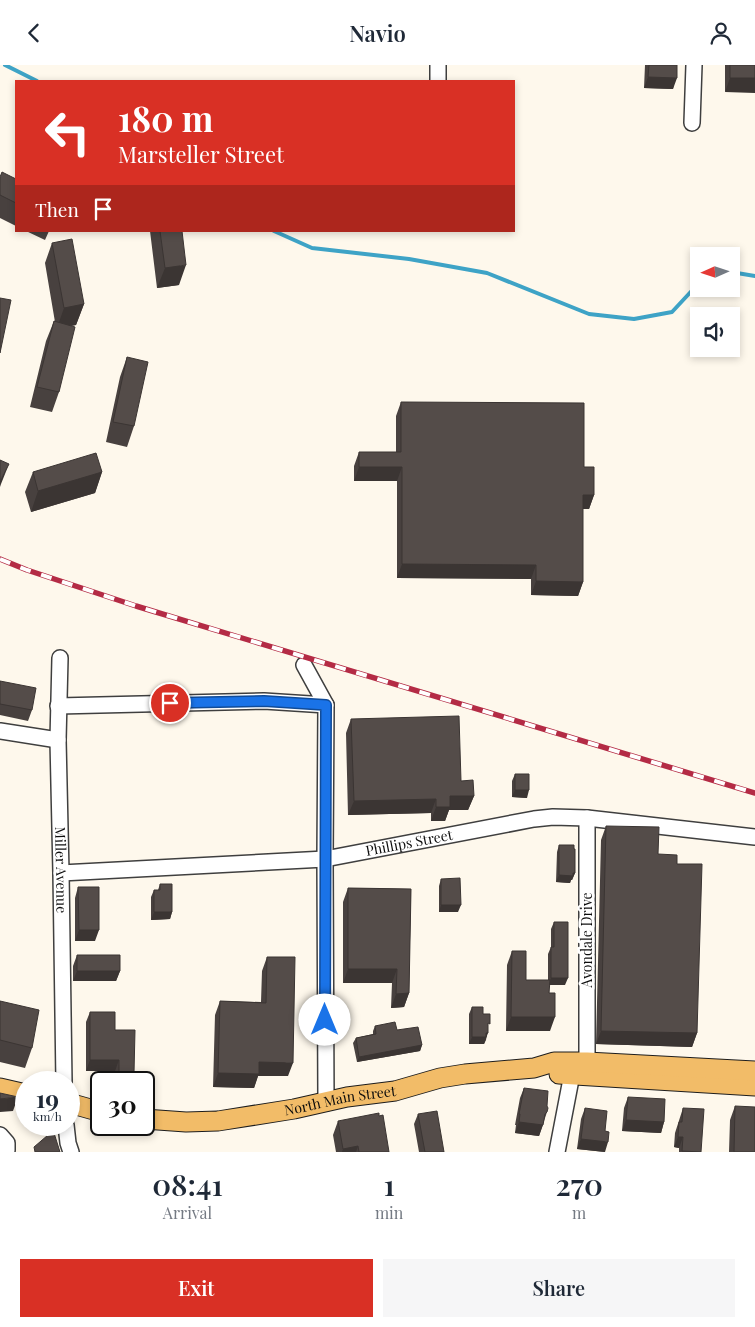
<!DOCTYPE html>
<style>
:root{--surface:#fff;--page:#f6f6f7;--text:#1f2937;--muted:#747a83;--accent:#d93025}
body{margin:0;font-family:"Playfair Display",serif;background:var(--page);color:var(--text);height:100vh;display:flex;flex-direction:column;font-size:19px;white-space:nowrap}
*{box-sizing:border-box;margin:0}
p{font-size:16px;color:var(--muted)}
.icon{flex:none;width:28px;height:28px;fill:none;stroke:currentColor;stroke-width:2;stroke-linecap:round;stroke-linejoin:round}
.map{position:relative;height:1087px;overflow:hidden}
.drawer{display:flex;flex-direction:column;background:var(--surface);flex:1}
.drawer>*{flex:none}
.banner{position:absolute;left:15px;top:15px;width:500px;height:152px;border-radius:0px;box-shadow:0 2px 8px #0003;background:#d93025;color:#fff;overflow:hidden}
.needle{width:32px;rotate:267deg}
.fabs{position:absolute;left:690px;top:182px;display:grid;gap:10px}
.fabs a{display:grid;place-items:center;width:50px;height:50px;border-radius:0px;background:var(--surface);box-shadow:0 2px 8px #0003;font-size:25px}
.speed{position:absolute;left:15px;top:1006px;display:flex;gap:10px;font-size:25px;font-weight:700;text-align:center}
.speed>*{display:grid;place-content:center;width:65px;height:65px;border-radius:50%;background:var(--surface);box-shadow:0 2px 8px #0003;line-height:1}
.speed small{font-size:12px;font-weight:400}
.speed .limit{border:2px solid #111;border-radius:8px;background:#fff;color:#111}
.pin{position:absolute;display:grid;place-items:center;width:42px;height:42px;color:#fff;margin:-21px;border:2px solid #fff;border-radius:50%;box-shadow:0 1px 5px #0007}
.me{position:absolute;width:55px;margin:-28px;rotate:0deg;stroke-linejoin:round;filter:drop-shadow(0 0 4px #0008)}
.turn{display:flex;align-items:center;gap:18px;height:105px;padding:0 20px;font-size:22px}
.turn .icon{width:65px;height:65px;stroke-width:2.5}
.turn b{display:block;font-size:35px;line-height:42px}
.then{display:flex;align-items:center;height:48px;padding:0 20px;background:#0003;gap:10px;font-size:19px}
.eta{display:flex;justify-content:space-evenly;align-items:center;height:85px;text-align:center}
.eta b{font-size:30px;font-weight:600;line-height:35px}
.action{display:flex;gap:10px;margin-top:auto;padding:10px 20px}
.action a{flex:1;height:58px;border-radius:0px;background:var(--accent);color:#fff;font-size:20px;font-weight:600;line-height:58px;text-align:center}
.action a+a{background:var(--page);color:var(--text)}
header{display:flex;justify-content:space-between;align-items:center;height:65px;padding:0 20px;background:var(--surface);font-size:22px;font-weight:600}
.map>svg:first-child{display:block}
.lines{fill:none;stroke-linecap:round;stroke-linejoin:round}
.stream{stroke:#3ea3c6;stroke-width:4}
.minor-casing{stroke:#3f3f3f;stroke-width:18}
.major-casing{stroke:#1d1d1d;stroke-width:21}
.minor{stroke:#fff;stroke-width:15}
.major{stroke:#f2bc68;stroke-width:19}
.rail-casing{stroke:#b42b45;stroke-width:5.5}
.rail{stroke:#fff;stroke-width:4;stroke-dasharray:11;stroke-linecap:butt}
.wall{fill:#48413f}
.shaded-wall{fill:#3b3533}
.building{fill:#544c49;stroke:#3b3533}
.route-casing{stroke:#114b97;stroke-width:12}
.route{stroke:#1a73e8;stroke-width:9}
.labels{text-anchor:middle;stroke-width:5;stroke-linejoin:round;paint-order:stroke}
.street-label{font-size:14px;fill:#0c0c0c;stroke:#fff}
</style>
<header><svg class="icon" aria-label="back" viewBox="0 0 24 24"><path d="M15 5l-7 7 7 7"/></svg>Navio<svg class="icon" aria-label="person" viewBox="0 0 24 24"><circle cx="12" cy="8" r="4"/><path d="M4 21q1-7 8-7t8 7"/></svg></header>
<div class="map">
<svg width="755" height="1087" viewBox="0 0 755 1087">
<rect width="100%" height="100%" fill="#fef8ec"/>
<g class="lines">
<!-- stream -->
<path class="stream" d="M5,0l32,16
M274,166l38,17 97,11 78,14 102,41 45,5 38,-7 27,-29
M731,207l24,4"/>
<defs>
<g id="minor">
<path d="M438,0v16"/>
<path d="M692,58l2,-58"/>
<path id="s1" d="M60,593l-2,82 3,133 3,210"/>
<path d="M304,600l22,40 -1,154 1,244"/>
<path d="M58,641l206,-5 62,4"/>
<path d="M0,666l58,9"/>
<path d="M587,753v244"/>
<path id="s2" d="M61,808l264,-14 209,-40 19,-2 34,1 168,19"/>
<path d="M66,1060l2,18 3,9"/>
<path d="M0,1070l7,8v7l-1,2"/>
<path d="M557,1087l15,-78"/>
</g>
<g id="major">
<path d="M559,1009l196,12"/>
<path d="M0,1023l26,6"/>
<path d="M69,1038l32,9"/>
<path id="s3" d="M144,1054l42,3 32,-1 76,-12 53,-12 48,-6 45,-13 25,-4 69,-6 20,-6h33l168,9"/>
</g>
</defs>
<!-- minor casing -->
<use href="#minor" class="minor-casing"/>
<!-- major casing -->
<use href="#major" class="major-casing"/>
<!-- minor -->
<use href="#minor" class="minor"/>
<!-- major -->
<use href="#major" class="major"/>
<defs>
<path id="rail" d="M0,494l27,11 109,36 619,187"/>
</defs>
<!-- rail casing -->
<use href="#rail" class="rail-casing"/>
<!-- rail -->
<use href="#rail" class="rail"/>
</g>
<!-- wall -->
<path class="wall" d="M645,0h32l-4,24 -29,-1z
M725,0h30l-30,27z
M0,112l16,2v47l-16,-8z
M26,166h23l-4,9z
M150,166h32l-3,54 -22,3z
M52,178l32,61 -8,21 -5,1 -12,66 -7,20 -22,-5 16,-66 8,-20 1,1 -10,-59z
M127,292l7,69 -7,21 -21,-5 14,-65z
M401,337l183,65 10,28 -5,14h-6v73l-5,14 -47,-1v-16l-134,-1v-97h-43v-15l5,-14h37v-36z
M33,407h69l-7,21 -64,19 -6,-20z
M0,616l32,29 -4,11 -28,-6z
M351,654l110,62 13,15 -6,14h-19l-4,11h-14v-8l-83,2 -2,-82z
M515,709l12,24 -15,-1v-16z
M606,761l52,28 19,10 20,169 -5,14 -96,-3 5,-204z
M559,780l16,28 -3,7h-1l-1,3 -14,-1 1,-30z
M441,814l17,33h-19v-26z
M160,819l12,28 -2,7 -19,1v-23l3,-7h4z
M78,822l17,54h-20v-43z
M348,823l63,1 -2,104 -5,14 -13,1 1,-25h-49v-81z
M554,857l11,63h-16l1,46h-44l1,-66 5,-14 14,29h22v-26l3,-7v-18z
M77,890l43,16 -4,10h-43v-15z
M267,892l21,119h-30l-4,12 -41,-1 2,-72 5,-14 41,1 1,-31z
M0,936l32,47 -7,20 -25,-6z
M472,942l11,7 5,14 -2,12 -2,4h-15v-30z
M90,947l25,18 19,43 -3,10h-16v-12h-29v-49z
M375,961l22,4 25,15 -2,6 -63,11 -4,-19 3,-5 17,-4v-3z
M524,1023l23,18v6l-8,24 -24,-3 1,-8h-1l5,-27z
M628,1032l36,25 -3,11 -39,-2 2,-23z
M735,1041l20,46h-26l1,-32z
M585,1043l20,23v21l-28,-3 4,-30z
M683,1043l18,44h-22v-4l-5,-1 1,-14z
M418,1049l26,38h-25l-5,-28z
M338,1056l51,31h-53l-3,-17z"/>
<!-- shaded-wall -->
<path class="shaded-wall" d="M648,12l29,1 -4,11 -29,-1z
M730,13h25v15l-30,-1z
M186,200l-7,20 -22,3 8,-20z
M84,239l-8,21 -19,3 7,-20z
M9,399l-8,20 -1,3v-6z
M359,402h43l-5,14h-43z
M102,407l-7,21 -64,19 7,-21z
M583,430h11l-5,14h-11z
M402,499l134,1 -5,14 -134,-1z
M536,516l47,1 -5,14 -47,-1z
M515,725h14l-2,8 -15,-1z
M450,731h24l-6,14h-19l-4,11h-14l5,-14z
M436,734l-5,14 -83,2 6,-14z
M573,808h2l-3,7h-1l-1,3 -14,-1 3,-7z
M441,840h20l-3,7h-19z
M154,847h18l-2,7 -19,1z
M79,865h20l-4,11h-20z
M348,904h49l-5,14h-49z
M77,906h43l-4,10h-43z
M551,913h17l-3,7h-17z
M409,928l-5,14 -13,1 5,-14z
M511,952h44l-5,14h-44z
M601,966l96,2 -5,14 -96,-3z
M486,968h2l-4,11h-15l3,-7z
M422,980l-2,6 -63,11 2,-5z
M90,995h29l-4,11h-29z
M259,997l34,1 -5,13h-30l-4,12 -41,-1 5,-14z
M119,1007l15,1 -3,10h-16z
M18,1032l-5,14 -13,1v-13z
M626,1055l38,2 -3,11 -39,-2z
M519,1057l24,3 -4,11 -24,-3z
M678,1072h5l-4,11 -5,-1z
M581,1074l27,3 -3,10 -28,-3z
M358,1081l-2,6h-14l1,-3z"/>
<!-- building -->
<path class="building" d="M649,0h28v13l-29,-1z
M730,0h25v13h-25z
M2,107l14,7v24l-16,-8v-18z
M160,166h22l4,34 -21,3z
M72,174l12,65 -20,4 -12,-65z
M0,233l11,2 -11,53z
M54,256l21,6 -16,65 -22,-5z
M127,292l21,5 -14,64 -21,-4z
M401,337l183,1v64h10v28h-11v87l-47,-1v-16l-134,-1v-97h-43v-15h42z
M96,388l6,19 -64,19 -5,-19z
M0,395l9,4 -9,17z
M0,616l36,7 -4,22 -32,-6z
M459,651l2,65 12,-1 1,16h-24v11h-14v-8l-82,2 -3,-82z
M515,709h14v16h-14z
M606,761l53,1 -1,27 19,1v9h25l-5,169 -96,-2z
M559,780h15v4h1v24h-2v3l-14,-1z
M460,813l1,27h-20v-26z
M160,819h12v28h-18v-22h6z
M78,822h21v43h-20z
M348,823l63,1 -2,104 -13,1 1,-25h-49z
M554,857h14v56h-17v-31h3z
M512,886h14v29h24l-1,13h6v24h-44z
M77,890h43v16h-43z
M267,892h28l-2,106 -34,-1v12l-41,-1 2,-72 46,2z
M0,936l39,9 -7,38 -32,-8z
M472,942h11v7h7v10l-2,-1v10h-2v4h-14z
M90,947h25v18h20l-1,43 -15,-1v-12h-29z
M395,957l2,8 21,-3 4,18 -63,12 -3,-19 20,-4 -1,-8z
M524,1023l24,3 -1,15 1,2 -1,4 -2,2 -2,11 -24,-3 1,-8h-1z
M0,1028l18,4 -18,2z
M628,1032l37,2 -1,23 -38,-2z
M735,1041l20,1v45h-21z
M585,1043l22,3 -2,20 4,1 -1,10 -27,-3z
M683,1043l21,1 -3,43 -19,-1 1,-14h-5l1,-15h3z
M437,1046l7,41h-19l-7,-38z
M379,1048v3l4,-1 6,37h-30l-1,-6 -15,3 -5,-28z
M54,1068l6,19h-25l-1,-5 14,-12z"/>
<g class="lines">
<defs>
<path id="route" d="M170,638l94,-2 62,4 -1,315"/>
</defs>
<!-- route casing -->
<use href="#route" class="route-casing"/>
<!-- route -->
<use href="#route" class="route"/>
</g>
<g class="labels">
<!-- street labels -->
<g class="street-label">
<text dy="5" stroke="none"><textPath href="#s2" startOffset="350">Phillips Street</textPath></text>
<text dy="5" stroke="none"><textPath href="#s1" startOffset="212">Miller Avenue</textPath></text>
<text transform="translate(587 875) rotate(-90)" y="5">Avondale Drive</text>
<text dy="5" stroke="none"><textPath href="#s3" startOffset="198">North Main Street</textPath></text>
</g>
</g>
</svg>
<div class="fabs">
<a><svg class="needle" viewBox="-14 -14 28 28"><path d="M0-13l5 13h-10z" fill="#e53935"/><path d="M0 13l5-13h-10z" fill="#747a83"/></svg></a>
<a><svg class="icon" aria-label="sound" viewBox="0 0 24 24"><path d="M4 9h4l5-4v14l-5-4H4zM17 9q2 3 0 6"/></svg></a>
</div>
<div class="speed"><div>19<small>km/h</small></div><div class="limit">30</div></div>
<div class="pin" style="left:170px;top:638px;background:#d93025"><svg class="icon" aria-label="arrive" viewBox="0 0 24 24"><path d="M6 21V4h12l-3 4 3 4H6"/></svg></div>
<svg class="me" style="left:325px;top:955px" viewBox="-20 -20 40 40"><circle r="19" fill="#fff"/><path d="M0-13L10 11 0 6-10 11z" fill="#1a73e8"/></svg>
<div class="banner">
<div class="turn"><svg class="icon" aria-label="left" viewBox="0 0 24 24"><path d="M17 20v-9H6M10 6l-5 5 5 5"/></svg><div><b>180 m</b>Marsteller Street</div></div>
<div class="then">Then<svg class="icon" aria-label="arrive" viewBox="0 0 24 24"><path d="M6 21V4h12l-3 4 3 4H6"/></svg></div>
</div>
</div>
<section class="drawer">
<div class="eta">
<div><b>08:41</b><p>Arrival</p></div>
<div><b>1</b><p>min</p></div>
<div><b>270</b><p>m</p></div>
</div>
<div class="action"><a>Exit</a><a>Share</a></div>
</section>
